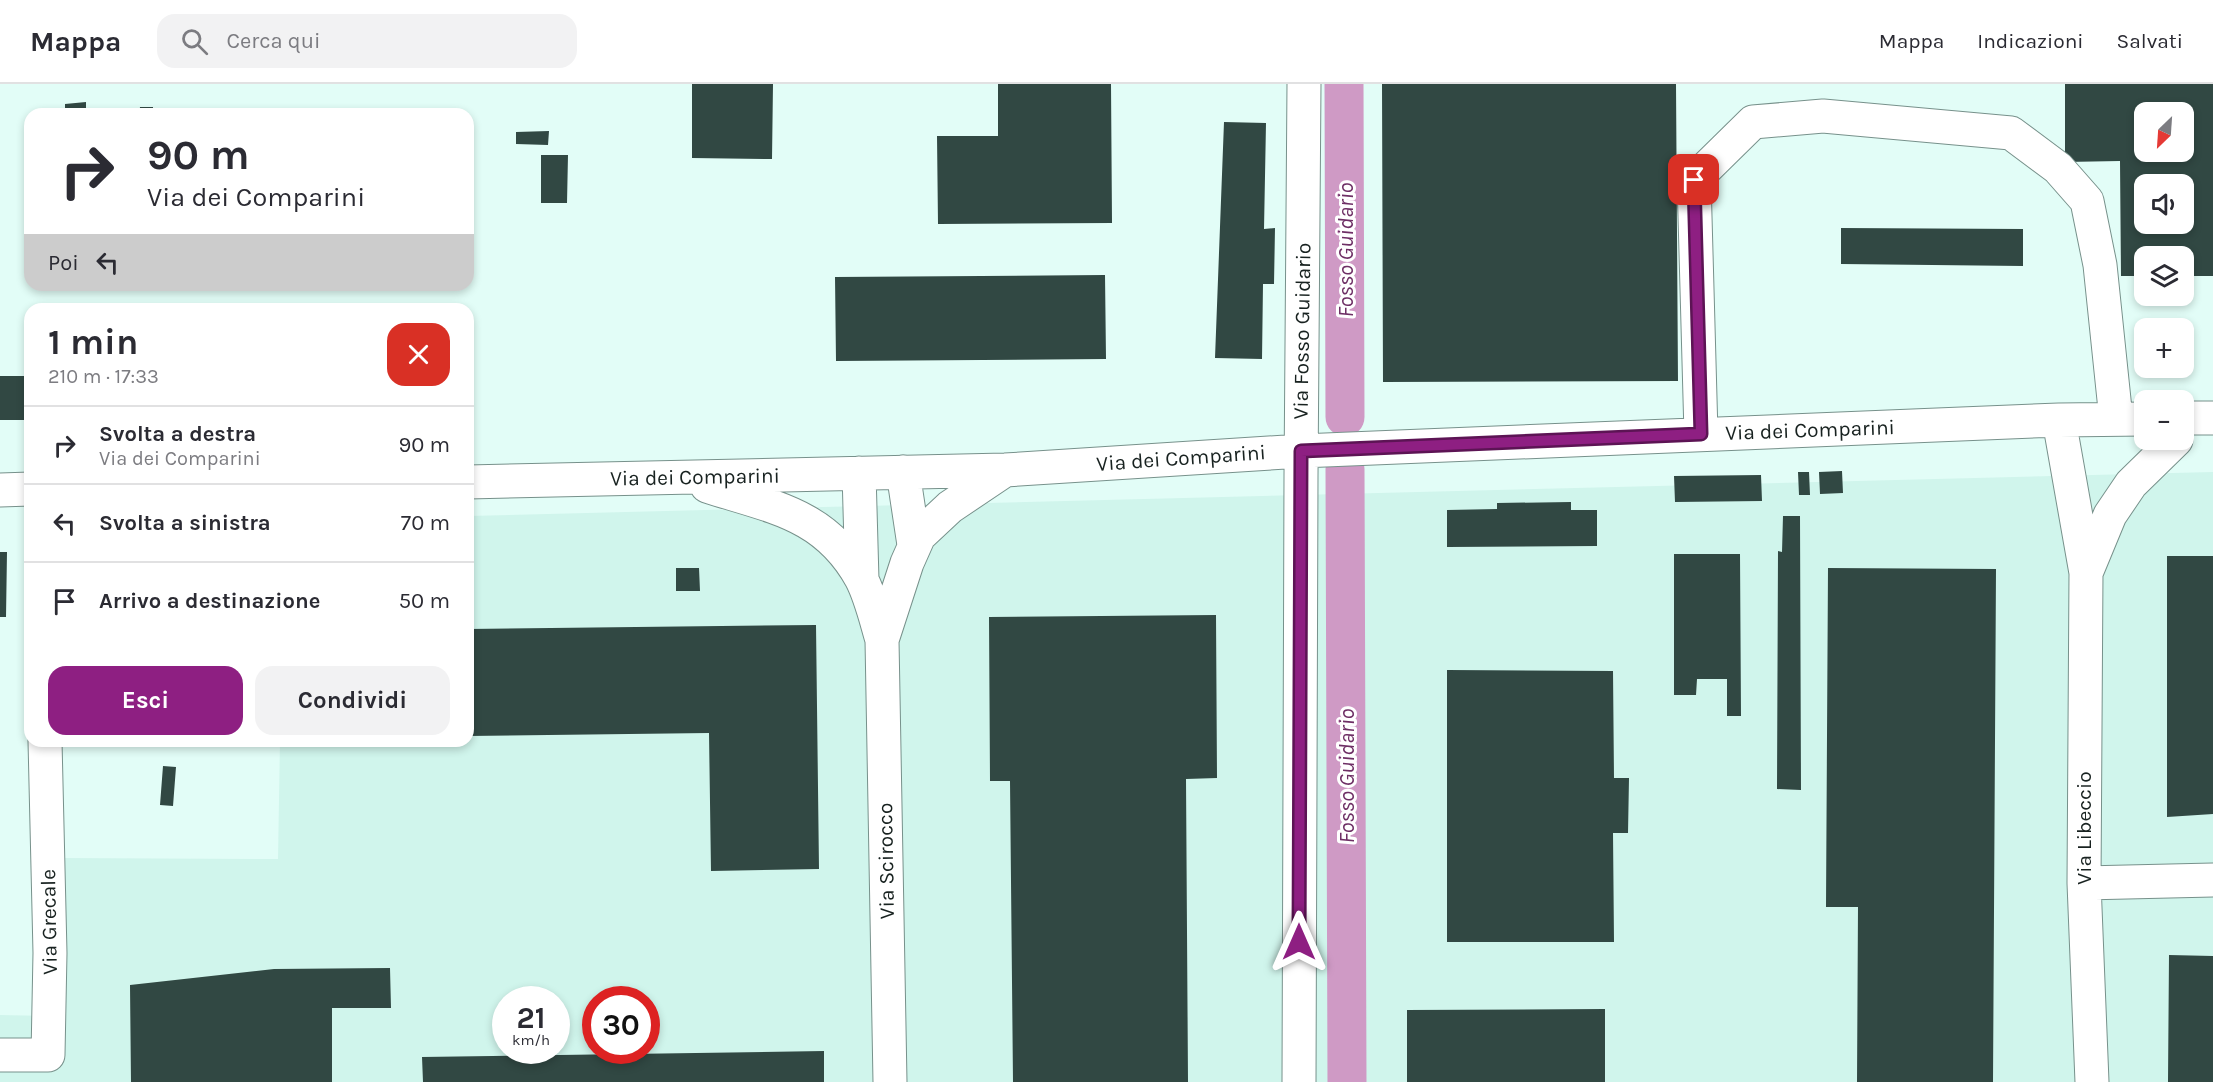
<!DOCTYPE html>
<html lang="it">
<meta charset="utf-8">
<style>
:root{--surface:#fff;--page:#f2f2f3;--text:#2b2b33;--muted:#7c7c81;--line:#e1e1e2;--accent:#8e1f82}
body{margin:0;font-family:Karla,sans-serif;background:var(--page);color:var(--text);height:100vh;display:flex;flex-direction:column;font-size:22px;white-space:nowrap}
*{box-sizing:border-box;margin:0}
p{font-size:20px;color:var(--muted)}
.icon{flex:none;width:33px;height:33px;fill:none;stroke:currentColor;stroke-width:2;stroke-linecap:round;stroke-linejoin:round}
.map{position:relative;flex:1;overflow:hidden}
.drawer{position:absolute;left:24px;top:219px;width:450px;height:444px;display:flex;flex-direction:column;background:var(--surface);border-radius:18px;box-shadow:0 3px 9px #0003}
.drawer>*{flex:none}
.hud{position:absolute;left:24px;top:24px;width:450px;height:183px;border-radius:18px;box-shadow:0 3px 9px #0003;background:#fff;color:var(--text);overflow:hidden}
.needle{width:39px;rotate:205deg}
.controls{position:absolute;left:2134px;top:18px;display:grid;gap:12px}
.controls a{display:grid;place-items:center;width:60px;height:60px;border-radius:12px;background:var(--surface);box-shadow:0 3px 9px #0003;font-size:30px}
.speed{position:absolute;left:492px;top:902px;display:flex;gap:12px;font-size:30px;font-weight:700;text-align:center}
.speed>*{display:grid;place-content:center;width:78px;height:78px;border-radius:50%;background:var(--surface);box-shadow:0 3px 9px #0003;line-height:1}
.speed small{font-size:15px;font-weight:400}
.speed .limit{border:9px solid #d22;background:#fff;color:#111}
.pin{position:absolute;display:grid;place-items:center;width:51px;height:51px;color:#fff;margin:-26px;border-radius:12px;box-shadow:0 3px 9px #0006}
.me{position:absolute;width:66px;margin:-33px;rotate:0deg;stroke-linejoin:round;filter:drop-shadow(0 0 4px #0008)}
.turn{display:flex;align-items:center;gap:21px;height:126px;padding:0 24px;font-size:27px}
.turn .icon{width:78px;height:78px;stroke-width:2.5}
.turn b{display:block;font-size:42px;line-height:51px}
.then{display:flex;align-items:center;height:57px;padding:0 24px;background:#0003;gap:12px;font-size:22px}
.round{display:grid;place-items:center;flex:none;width:63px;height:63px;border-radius:18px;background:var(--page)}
.summary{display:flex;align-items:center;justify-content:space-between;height:102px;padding:0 24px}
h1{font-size:36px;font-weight:700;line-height:45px}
.primary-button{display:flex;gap:12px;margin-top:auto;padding:12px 24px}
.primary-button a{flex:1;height:69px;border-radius:18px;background:var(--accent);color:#fff;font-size:24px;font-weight:700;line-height:69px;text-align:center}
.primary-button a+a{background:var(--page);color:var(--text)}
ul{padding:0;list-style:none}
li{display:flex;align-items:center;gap:18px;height:78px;padding:0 24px;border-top:2px solid var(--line)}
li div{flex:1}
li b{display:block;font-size:22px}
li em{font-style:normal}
header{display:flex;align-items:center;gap:36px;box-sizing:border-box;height:84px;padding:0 30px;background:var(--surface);border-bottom:2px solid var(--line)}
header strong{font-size:28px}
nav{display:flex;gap:33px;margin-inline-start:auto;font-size:21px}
.search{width:420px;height:54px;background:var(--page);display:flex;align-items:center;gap:15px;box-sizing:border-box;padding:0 21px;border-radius:18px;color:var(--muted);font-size:22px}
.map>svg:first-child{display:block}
.built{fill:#d0f5ec;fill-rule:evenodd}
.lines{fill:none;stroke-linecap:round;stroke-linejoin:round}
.canal{stroke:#cf9ac5;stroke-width:39}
.building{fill:#314843;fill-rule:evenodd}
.minor-casing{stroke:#77918b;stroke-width:35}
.minor{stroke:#fff;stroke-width:33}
.route-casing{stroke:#5c1454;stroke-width:15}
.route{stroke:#8e1f82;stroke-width:10}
.labels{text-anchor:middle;stroke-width:6;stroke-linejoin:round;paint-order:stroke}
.street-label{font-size:21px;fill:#182220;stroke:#fff}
.water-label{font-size:22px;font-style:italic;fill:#6e2f65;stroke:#fff}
</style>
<header>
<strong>Mappa</strong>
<div class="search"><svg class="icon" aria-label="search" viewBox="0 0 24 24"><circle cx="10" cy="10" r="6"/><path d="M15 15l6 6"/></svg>Cerca qui</div>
<nav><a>Mappa</a><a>Indicazioni</a><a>Salvati</a></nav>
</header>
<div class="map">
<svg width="2213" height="998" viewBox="0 0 2213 998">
<rect width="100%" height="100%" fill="#e2fdf7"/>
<!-- built -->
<path class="built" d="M2213,388v610h-2213v-67l49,1 14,-158 215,1 2,-118h188v-225zM506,915h50v51h-50zM596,915h50v51h-50z"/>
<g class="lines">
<!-- canal -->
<path class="canal" d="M1344,0l1,333
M1345,385l2,613"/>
</g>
<!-- building -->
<path class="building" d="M692,0h81l-1,75 -80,-1z
M998,0h113l1,139 -174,1 -1,-88h61z
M1382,0h294l2,297 -295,1z
M2065,0h148v192h-29v-20h-39v20h-24l-1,-115 -55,1zM2145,28h39v40h-39zM2145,100h39v40h-39z
M86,18v12h-21v-10z
M140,23h13v7h-14z
M1224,38l42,1 -2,106 11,-1 -1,56h-11l-1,75 -47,-1z
M549,47l-1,14 -32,-1v-12z
M541,71h27l-1,48h-26z
M1841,144l182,1v37l-182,-2z
M1105,191l1,84 -270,2 -1,-84z
M0,292h30v44h-30z
M1842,387l1,22 -23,1 -1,-22z
M1798,388h11l1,23h-11z
M1761,391l1,26 -87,1 -1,-26z
M1571,418v8h26v36l-150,1v-37l50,-1v-6z
M1783,432h17l1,274 -24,-1 1,-238 4,1z
M0,468h7l-1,65h-6z
M1674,470h66l1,162h-14v-37h-30l-1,16h-22z
M2167,472h46v258l-46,3z
M676,484h23l1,23h-24z
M1828,484l168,1 -3,513h-136l1,-175h-32z
M1216,531l1,163 -31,1 2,303h-175l-3,-301h-20l-1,-164z
M816,541l3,244 -108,2 -2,-138 -241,3v-107z
M1447,586l166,1 1,107h15l-1,55h-15l1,109h-167z
M163,682l13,1 -3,39 -13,-1z
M2169,871l44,1v126h-45z
M390,884l1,40h-59v74h-201l-1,-97 144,-16z
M1605,925v73h-198v-72z
M824,967v31h-401l-1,-25z"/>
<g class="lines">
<defs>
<path id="minor" d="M2184,334h29
M2059,336l27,153 -2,310 8,199
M1701,350l-7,-254 59,-58 70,-6 188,17 47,35 29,33 13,64 16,154
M903,388l11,73
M859,389l3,107
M468,398l537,-12 296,-19 758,-31 86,-1
M707,402c64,21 118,27 154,92 10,19 15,42 21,62l8,442
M0,406l30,-1
M2086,489l24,-58 21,-31 45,-44
M882,556l25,-77 12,-27 31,-29 55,-37
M2084,799l129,-3
M0,971h48l2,-102 -5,-212
M1299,998l2,-606 3,-392"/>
</defs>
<!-- minor casing -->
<use href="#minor" class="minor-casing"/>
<!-- minor -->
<use href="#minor" class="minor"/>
</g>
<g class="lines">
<defs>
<path id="route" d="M1299,858l2,-491 400,-17 -7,-254"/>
</defs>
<!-- route casing -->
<use href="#route" class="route-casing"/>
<!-- route -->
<use href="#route" class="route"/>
</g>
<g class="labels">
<!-- street labels -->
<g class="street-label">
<text transform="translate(1302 247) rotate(-89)" y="7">Via Fosso Guidario</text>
<text transform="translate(1810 346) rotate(-2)" y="7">Via dei Comparini</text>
<text transform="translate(1181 374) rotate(-4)" y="7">Via dei Comparini</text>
<text transform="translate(695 393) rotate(-1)" y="7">Via dei Comparini</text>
<text transform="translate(2084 744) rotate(-90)" y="7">Via Libeccio</text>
<text transform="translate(886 777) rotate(-91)" y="7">Via Scirocco</text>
<text transform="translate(49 838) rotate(-91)" y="7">Via Grecale</text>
</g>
<!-- water labels -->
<g class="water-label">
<text transform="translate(1345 166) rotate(-90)" y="8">Fosso Guidario</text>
<text transform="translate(1346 692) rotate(-90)" y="8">Fosso Guidario</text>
</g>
</g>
</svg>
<div class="controls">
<a><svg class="needle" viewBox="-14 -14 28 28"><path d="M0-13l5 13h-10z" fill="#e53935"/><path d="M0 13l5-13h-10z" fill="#7c7c81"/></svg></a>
<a><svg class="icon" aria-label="sound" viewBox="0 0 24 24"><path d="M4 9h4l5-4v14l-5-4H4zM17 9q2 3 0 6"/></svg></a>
<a><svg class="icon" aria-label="layers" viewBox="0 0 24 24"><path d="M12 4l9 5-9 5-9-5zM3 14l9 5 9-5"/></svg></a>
<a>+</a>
<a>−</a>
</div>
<div class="speed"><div>21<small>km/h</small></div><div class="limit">30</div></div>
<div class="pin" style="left:1694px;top:96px;background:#d93025"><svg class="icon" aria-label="arrive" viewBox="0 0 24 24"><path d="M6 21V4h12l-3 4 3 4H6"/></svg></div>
<svg class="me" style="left:1299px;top:858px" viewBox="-20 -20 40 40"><path d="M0-17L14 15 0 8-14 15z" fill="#8e1f82" stroke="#fff" stroke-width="4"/></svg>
<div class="hud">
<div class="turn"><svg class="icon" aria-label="right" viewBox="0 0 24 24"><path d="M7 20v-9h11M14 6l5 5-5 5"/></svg><div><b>90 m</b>Via dei Comparini</div></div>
<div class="then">Poi<svg class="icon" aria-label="left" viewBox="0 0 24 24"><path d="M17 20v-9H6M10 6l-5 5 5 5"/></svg></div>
</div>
<section class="drawer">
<div class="summary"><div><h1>1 min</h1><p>210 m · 17:33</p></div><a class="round" style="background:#d93025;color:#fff"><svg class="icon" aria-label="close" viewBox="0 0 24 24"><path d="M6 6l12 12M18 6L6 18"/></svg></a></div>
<ul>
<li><svg class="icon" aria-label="right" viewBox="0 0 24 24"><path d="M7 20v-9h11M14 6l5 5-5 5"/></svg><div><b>Svolta a destra</b><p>Via dei Comparini</p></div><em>90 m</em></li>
<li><svg class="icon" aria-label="left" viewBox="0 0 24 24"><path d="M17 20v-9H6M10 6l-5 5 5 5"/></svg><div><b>Svolta a sinistra</b></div><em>70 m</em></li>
<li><svg class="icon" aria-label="arrive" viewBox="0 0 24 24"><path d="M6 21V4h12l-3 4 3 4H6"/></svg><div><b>Arrivo a destinazione</b></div><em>50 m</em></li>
</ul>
<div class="primary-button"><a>Esci</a><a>Condividi</a></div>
</section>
</div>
